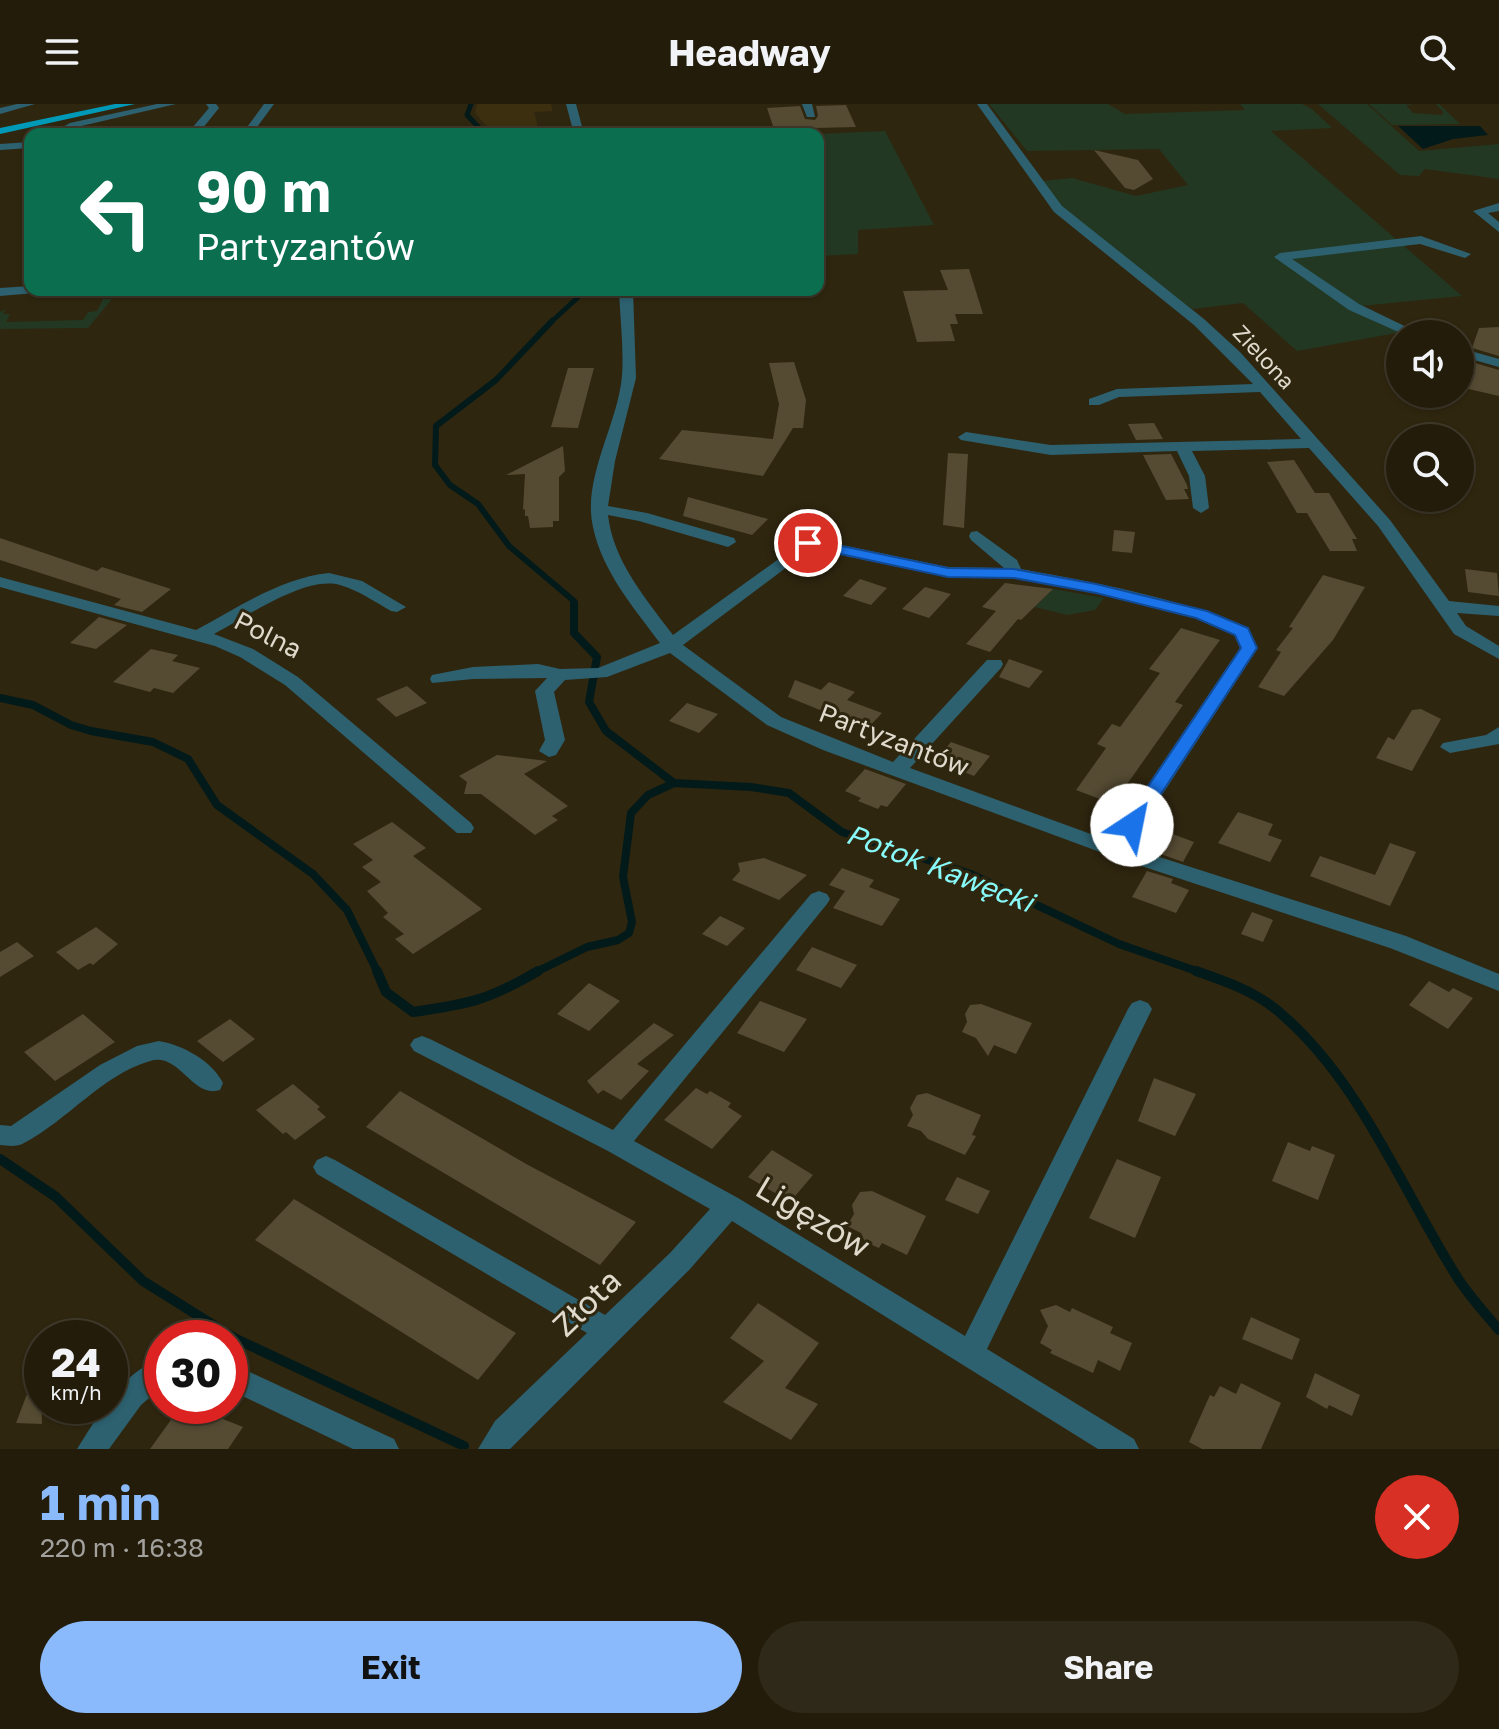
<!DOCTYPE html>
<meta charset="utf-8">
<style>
:root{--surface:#231c0b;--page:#2f2919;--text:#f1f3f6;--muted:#a3a19d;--line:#403a2c;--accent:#8abafc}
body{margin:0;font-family:"Golos Text",sans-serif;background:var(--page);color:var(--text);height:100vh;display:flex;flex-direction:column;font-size:30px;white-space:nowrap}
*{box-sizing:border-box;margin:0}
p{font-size:26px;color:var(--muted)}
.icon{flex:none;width:44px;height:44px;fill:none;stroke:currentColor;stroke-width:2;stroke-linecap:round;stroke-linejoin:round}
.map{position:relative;height:1345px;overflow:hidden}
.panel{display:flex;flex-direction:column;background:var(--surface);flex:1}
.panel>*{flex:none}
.top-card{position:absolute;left:24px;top:24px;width:800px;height:168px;border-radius:16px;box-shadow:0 2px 6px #0004,0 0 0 2px var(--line);background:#0b6e4f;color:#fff;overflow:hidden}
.controls{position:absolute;left:1386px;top:216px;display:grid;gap:16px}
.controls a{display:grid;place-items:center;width:88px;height:88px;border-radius:50%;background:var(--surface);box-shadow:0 2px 6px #0004,0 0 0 2px var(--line);font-size:40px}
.speed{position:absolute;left:24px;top:1216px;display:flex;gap:16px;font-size:40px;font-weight:700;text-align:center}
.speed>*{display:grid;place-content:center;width:104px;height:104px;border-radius:50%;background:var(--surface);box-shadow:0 2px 6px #0004,0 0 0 2px var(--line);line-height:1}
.speed small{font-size:20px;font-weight:400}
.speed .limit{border:12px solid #d22;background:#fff;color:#111}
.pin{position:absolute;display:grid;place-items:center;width:68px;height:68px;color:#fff;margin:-34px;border:4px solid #fff;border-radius:50%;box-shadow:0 2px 8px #0007}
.me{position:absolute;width:88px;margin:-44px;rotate:34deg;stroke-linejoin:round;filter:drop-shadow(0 0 6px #0008)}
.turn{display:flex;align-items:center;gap:28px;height:168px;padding:0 40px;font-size:36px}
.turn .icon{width:104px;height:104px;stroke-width:2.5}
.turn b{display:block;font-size:56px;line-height:68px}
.round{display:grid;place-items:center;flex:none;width:84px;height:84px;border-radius:42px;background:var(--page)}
.head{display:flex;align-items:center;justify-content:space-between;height:136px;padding:0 40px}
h1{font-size:48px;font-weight:700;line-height:60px;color:var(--accent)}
.primary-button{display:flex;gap:16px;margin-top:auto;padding:16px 40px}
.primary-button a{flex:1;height:92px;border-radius:48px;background:var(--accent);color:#111;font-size:32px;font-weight:700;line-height:92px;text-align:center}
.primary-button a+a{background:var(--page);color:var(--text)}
header{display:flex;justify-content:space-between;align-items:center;height:104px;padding:0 40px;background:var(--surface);font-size:36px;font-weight:700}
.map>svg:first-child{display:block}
.built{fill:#3b2f10}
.green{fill:#233822}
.water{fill:#031a1a}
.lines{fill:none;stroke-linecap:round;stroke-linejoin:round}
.stream-far3{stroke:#031a1a;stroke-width:5}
.stream-far2{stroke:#031a1a;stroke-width:6}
.stream-far1{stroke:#031a1a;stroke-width:8}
.stream{stroke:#031a1a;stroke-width:10}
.building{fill:#554b33}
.minor{fill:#2d6170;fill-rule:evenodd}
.major{fill:#009ab8;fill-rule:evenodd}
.route{fill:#1a73e8;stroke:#114b97;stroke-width:2}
.labels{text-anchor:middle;stroke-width:6;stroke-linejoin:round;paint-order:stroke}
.far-street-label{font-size:22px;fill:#e0dacd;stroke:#2f260f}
.street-label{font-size:26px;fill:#e0dacd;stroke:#2f260f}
.water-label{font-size:28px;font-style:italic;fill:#88fafa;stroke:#2f260f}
.near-street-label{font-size:32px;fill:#e0dacd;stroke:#2f260f}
</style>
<header><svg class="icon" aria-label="menu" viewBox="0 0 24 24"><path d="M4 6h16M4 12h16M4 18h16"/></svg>Headway<svg class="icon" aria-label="search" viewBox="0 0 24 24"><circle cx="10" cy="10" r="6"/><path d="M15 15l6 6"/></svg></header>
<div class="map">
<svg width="1499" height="1345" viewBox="0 0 1499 1345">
<rect width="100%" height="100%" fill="#2f260f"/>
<!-- built -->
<path class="built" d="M477,0h74l2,7 -19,1 6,22h-47l-18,-21z"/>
<!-- green -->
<path class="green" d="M989,0h119l17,10 120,-4 -5,-6h62l10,5 20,19 -61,3 191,165 -111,11 51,25 -105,19 -54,-48 -51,6 -123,-93 -26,-35 29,-3 64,18 52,-11 -29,-36 -132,2z
M1318,0h49l52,47 80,-7v35l-74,-10 -6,7 -19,-1z
M1369,0h46l-9,1 7,8 29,2 1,-3 -7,-8h-18h21l21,20 -68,1z
M885,27l49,94 -76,5v24l-40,2v-122z
M103,195h9l-24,29 -88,1v-17l6,-3 -3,5h7l-4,8 77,-2 5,-8 9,-1z
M1053,485l51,9 -9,12 -28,5 -32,-8z"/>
<!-- water -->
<path class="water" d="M1398,22h82l8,9 -35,4 -30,10z"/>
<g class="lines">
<!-- stream-far3 -->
<path class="stream-far3" d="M471,0l-4,11 18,19
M550,219l36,-33"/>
<!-- stream-far2 -->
<path class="stream-far2" d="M552,217l-56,59 -60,46 -1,39 15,20 28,19 31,42 65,55v4"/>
<!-- stream-far1 -->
<path class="stream-far1" d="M574,499v30l23,24 -8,45 17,29 68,52
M0,594l33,7 38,20 20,6 62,11 35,17 29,46 96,69 34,36 31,63
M534,869l53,-26 31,-7 11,-7 3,-11 -9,-45 8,-64 17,-18 26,-12 77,4 38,6 53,39 129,42 148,70 83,29"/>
<!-- stream -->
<path class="stream" d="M377,867l9,21 27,20c56,-8 76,-12 125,-41
M1196,867c29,10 58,20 82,40 82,69 123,177 179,266 12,19 28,36 42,53
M0,1055l56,38 87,84 91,57 230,108"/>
</g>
<!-- building -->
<path class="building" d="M846,1l10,22 -82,2 -7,-21 33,-2 5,13 10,1 3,-4 -2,-10z
M1094,46l44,10 15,19 -19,11 -9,-2z
M969,165l14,45h-28l3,10h-8l5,17 -38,1 -14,-51 45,-1 -8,-20z
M1499,223v29l-27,-8 7,-20z
M1468,257l31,9v26l-39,-9z
M794,258l12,38 -3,28h-10l-30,48 -104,-17 23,-29 91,9 6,-35 -10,-41z
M568,264h26l-16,60 -27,-1z
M1154,319l9,16 -27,1 -8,-16z
M563,342l2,25 -6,6v44h-6v6l-23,1 -2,-12h-3v-7l-2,1 2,-36 -19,1z
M948,349l20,1 -4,74 -21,-3z
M1171,350l16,31 1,4h-4l5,10 -23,1 -23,-45z
M1294,356l21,33h14l28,46h-5l5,12h-27l-23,-38h-10l-30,-51z
M688,393l80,22 -16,16 -69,-19z
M1114,426l21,2 -3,21 -20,-2z
M0,434l97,33 5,-4 69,22 -29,23 -28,-7 7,-6 -121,-39z
M1465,465l32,4 2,23 -31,-4z
M1323,471l42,12 -32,53 -49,56 -26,-9 23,-35 -5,-2 17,-22 -4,-1z
M860,475l27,9 -16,17 -28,-9z
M1005,479l48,6 -32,31 -3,-1 -28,33 -24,-8 30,-33 -14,-4z
M925,483l26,7 -22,24 -27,-9z
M99,513l28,8 -31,24 -26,-6z
M1181,524l39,12 -45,62 8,3 -70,99 -37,-14 30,-42 -9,-4 15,-20 8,3 40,-54 -11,-4z
M151,545l27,6 -6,6 28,7 -27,25 -19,-5 -4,4 -37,-10z
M1009,555l34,12 -14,17 -30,-11z
M795,576l26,10 8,-8 26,10 -8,8 35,13 -15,16 -79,-32z
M407,582l20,17 -31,14 -20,-18z
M687,599l31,11 -19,19 -30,-12z
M1421,605l20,10 -29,52 -36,-13 12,-21 6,3 18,-30z
M951,638l39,14 -16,20 -39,-15z
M497,651l50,6 -23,13 44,32 -16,10 6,4 -23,15 -54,-41h-17l3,-12 -8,-6z
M865,665l41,15 -19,23 -6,-2 -3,4 -20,-8 3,-3 -16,-7z
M1238,708l35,12 -5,11 14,5 -12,22 -52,-19z
M392,718l34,26 -13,8 69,53 -69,45 -18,-15 9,-5 -21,-17 5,-4 -21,-22 14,-9 -19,-15 11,-7 -20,-16z
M1170,729l24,9 -11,20 -25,-9z
M1390,739l26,9 -26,54 -80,-30 10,-20 55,19z
M764,754l43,17 -28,25 -47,-20 8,-9 -2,-8z
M842,764l32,12 -5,7 31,12 -18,27 -49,-18 12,-17 -16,-6z
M1147,767l26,8 -2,4 18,7 -13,23 -44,-16z
M1252,808l21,8 -10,22 -22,-8z
M720,812l25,12 -18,18 -25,-12z
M96,823l22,17 -25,21 -3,-2 -12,7 -22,-18z
M17,838l17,14 -34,21v-25z
M812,843l45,18 -16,23 -45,-18z
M1429,877l20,11 4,-4 20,10 -25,31 -39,-24z
M589,879l31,18 -31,30 -32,-17z
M760,897l47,18 -23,33 -47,-19z
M981,900l51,19 -16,31 -22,-9 -6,11 -12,-18 -14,-6 5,-10 -2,-8 5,-9z
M83,910l32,28 -60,39 -31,-29z
M230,915l25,20 -32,23 -26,-21z
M654,919l20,12 -37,29 12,7 -28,29 -18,-10 -5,4 -11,-13z
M1154,974l42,16 -21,42 -37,-15z
M293,980l27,23 -3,2 9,8 -31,23 -9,-8 -3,2 -27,-24z
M696,984l11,6 3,-3 21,12 -3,4 14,9 -30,33 -48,-29z
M400,987l128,74 108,57 -36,43 -234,-138z
M927,989l54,22 -9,20 4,1 -11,19 -37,-16 -7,-8 -14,-5 6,-11 -3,-7 7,-13z
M1288,1038l22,9 2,-5 23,9 -17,45 -46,-19z
M772,1046l41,25 -23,27 -42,-25z
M1117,1055l44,18 -26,61 -46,-20z
M957,1073l33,14 -12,23 -33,-14z
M872,1087l54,25 -19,39 -25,-12 -3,5 -14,-6 -4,-9 -14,-7 7,-12 -2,-9 8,-13z
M294,1095l222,134 -38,47 -223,-140z
M758,1199l61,40 -34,45 33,16 -27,36 -68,-38 41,-41 -34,-23z
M1056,1201l14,7 2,-4 41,19 -3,6 22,10 -12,28 -22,-11 -5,13 -43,-20 2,-3 -12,-7 8,-17 -8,-16z
M1251,1213l49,22 -8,21 -50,-21z
M40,1256l2,64 -26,-1z
M1315,1269l45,22 -8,21 -23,-11 -2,4 -21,-12z
M1241,1279l40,20 -20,46h-59l-13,-7 21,-47 4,2 6,-11 16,8z
M181,1302h9l53,21 -15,22h-78z"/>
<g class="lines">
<!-- minor -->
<path class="minor" d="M17,0h18l-35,10v-6z
M157,0h19l-99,23 -13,7h-14l20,-11z
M206,0h10l3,4 -21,26h-11l22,-26z
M264,0h10l-22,30h-10z
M566,0h10l8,30h-10z
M802,0h10l3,13h-8z
M977,0h10l75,102 142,113 36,33 150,168 59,81 50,5v10l-42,-3 9,13 33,20v13l-45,-25 -76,-108 -69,-78 -117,3 13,25 4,32 -8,5 -8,-5 -4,-32 -12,-25 -126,4 -90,-15 -3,-3 8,-5 85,13 250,-6 -41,-47 -141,5 -20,8h-10v-6l28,-10 136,-5 -59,-59 -140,-113z
M30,38v6l-30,2v-6z
M1499,99v8l-11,2 11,9v10l-26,-21z
M1421,132l50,18 -6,4 -45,-14 -128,15 67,45 62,30h-18l-54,-24 -75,-53 6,-4z
M30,182v4h7l-2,3 -35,3v-8z
M619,186h14l3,88 -21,83 -7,45 39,7 87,25 2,4 -8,5 -89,-26 -31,-6c5,46 38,84 65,120l135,-97 140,29 56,1 -33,-28 -2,-4 2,-4 6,-1 40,29 4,9c77,14 155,28 227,59l10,20 -130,199 278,89 93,38v17l-109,-43 -282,-93 -285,-105 -56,-25 -97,-72 -63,24 -42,3 -11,12 11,48 -9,15 -7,2 -10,-6 6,-11 -10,-49 12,-13 -74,1 -41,4 -2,-4 2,-4 41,-8 65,-3 22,5 38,-1 62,-25c-26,-35 -58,-72 -67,-116 -11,-49 25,-103 29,-151 2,-28 -2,-58 -3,-86zM811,445l137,28 66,1 82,15 99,25 39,17 6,13 -130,193 -200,-73 91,-100 2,-4 -2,-4h-14l-94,102 -112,-45 -98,-72z
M1460,244l39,11v8l-39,-11z
M329,469l33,8 44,26 -9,5 -6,-1c-16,-9 -33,-21 -51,-26 -35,-10 -95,33 -126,49l39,15 45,28 173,146 3,5 -3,5h-14l-172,-148 -45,-28 -25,-11 -215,-59v-10l196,53c42,-22 84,-52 133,-57z
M1499,623v17l-49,9 -10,-6 3,-4 43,-8z
M819,787l8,3 3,5 -3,5 -193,237 104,57 227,138 163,-327 4,-6 8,-3 8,3 4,6 -165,340 147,90 5,10h-41l-366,-228 -42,48 -180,180h-32l17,-28 92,-88 -270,-159 -4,-7 4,-7 9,-4 9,4 270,155 65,-62 40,-44 -102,-58 -194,-100 -4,-6 4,-6 8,-3 8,3 183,91 198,-236z
M159,937c24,4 53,20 64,42l-3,7c-28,9 -40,-38 -70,-29 -48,14 -82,59 -126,82 -7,4 -15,3 -24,2v-20l11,1 89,-61 37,-19z
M162,1254v29l-21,18 -32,44h-32l27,-43h6v-7c14,-18 30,-33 52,-41z
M230,1259l164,76 5,10h-46l-123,-59z"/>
<!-- major -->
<path class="major" d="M115,0h20l-135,30v-6z"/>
</g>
<!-- route -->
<path class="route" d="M808,435l140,29 66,1 82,15 111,27 41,17 9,20 -119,181 -6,2 -10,-6 119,-177 -6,-13 -39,-17 -100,-25 -82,-15 -66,-1 -145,-31 -2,-3z"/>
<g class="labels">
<!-- far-street labels -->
<g class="far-street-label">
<text transform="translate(1264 253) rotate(47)" y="8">Zielona</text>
</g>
<!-- street labels -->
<g class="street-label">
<text transform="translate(268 531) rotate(27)" y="9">Polna</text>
<text transform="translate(894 636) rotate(21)" y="9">Partyzantów</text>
</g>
<!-- water labels -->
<g class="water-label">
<text transform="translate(940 764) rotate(21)" y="10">Potok Kawęcki</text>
</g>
<!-- near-street labels -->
<g class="near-street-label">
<text transform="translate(813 1113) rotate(31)" y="11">Ligęzów</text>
<text transform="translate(587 1199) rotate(-44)" y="11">Złota</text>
</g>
</g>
</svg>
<div class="controls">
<a><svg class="icon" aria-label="sound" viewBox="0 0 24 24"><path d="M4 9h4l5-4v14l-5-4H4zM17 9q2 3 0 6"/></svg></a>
<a><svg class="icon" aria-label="search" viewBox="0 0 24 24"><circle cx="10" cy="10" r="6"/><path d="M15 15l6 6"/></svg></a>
</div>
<div class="speed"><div>24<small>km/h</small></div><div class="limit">30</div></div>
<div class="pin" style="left:808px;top:439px;background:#d93025"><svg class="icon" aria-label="arrive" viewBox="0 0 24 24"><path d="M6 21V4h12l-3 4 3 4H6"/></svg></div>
<svg class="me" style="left:1132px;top:721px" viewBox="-20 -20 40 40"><circle r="19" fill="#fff"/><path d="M0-13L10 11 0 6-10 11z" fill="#1a73e8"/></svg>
<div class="top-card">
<div class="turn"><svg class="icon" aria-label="left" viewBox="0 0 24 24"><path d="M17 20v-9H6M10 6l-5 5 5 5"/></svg><div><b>90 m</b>Partyzantów</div></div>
</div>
</div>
<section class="panel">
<div class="head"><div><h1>1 min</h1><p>220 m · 16:38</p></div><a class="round" style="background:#d93025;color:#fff"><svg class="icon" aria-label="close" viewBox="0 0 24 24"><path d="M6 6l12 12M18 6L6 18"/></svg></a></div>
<div class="primary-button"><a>Exit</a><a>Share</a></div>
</section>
